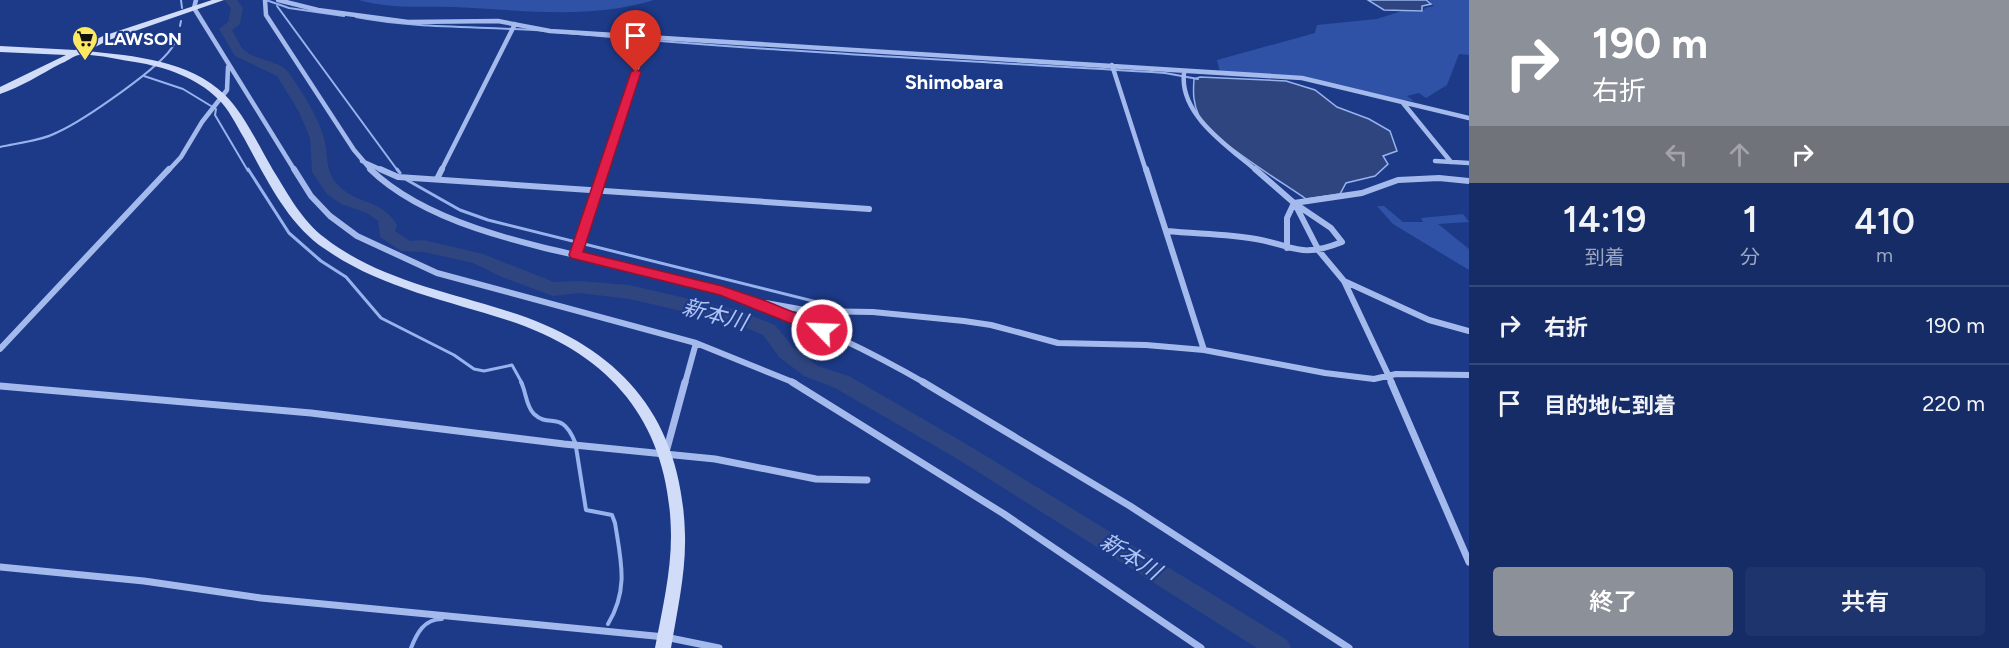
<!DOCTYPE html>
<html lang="ja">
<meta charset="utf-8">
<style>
:root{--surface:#152c66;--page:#1e346c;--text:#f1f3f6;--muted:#9da7bf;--line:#34487a;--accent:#8c9099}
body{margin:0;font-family:Figtree,"Noto Sans JP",sans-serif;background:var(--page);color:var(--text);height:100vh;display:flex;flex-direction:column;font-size:22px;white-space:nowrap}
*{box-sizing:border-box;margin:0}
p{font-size:20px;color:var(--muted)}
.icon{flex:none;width:33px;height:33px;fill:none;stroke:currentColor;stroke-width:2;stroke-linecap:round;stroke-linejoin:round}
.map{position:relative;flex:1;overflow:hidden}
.side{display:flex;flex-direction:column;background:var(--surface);width:540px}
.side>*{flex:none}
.guide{background:#8c9099;color:#fff;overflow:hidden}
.pin{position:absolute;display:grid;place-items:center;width:51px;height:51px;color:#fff;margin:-62px -26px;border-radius:50% 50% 50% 0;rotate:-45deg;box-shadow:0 0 6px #0007}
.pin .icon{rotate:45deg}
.me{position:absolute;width:66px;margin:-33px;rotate:294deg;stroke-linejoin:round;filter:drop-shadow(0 0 4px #0008)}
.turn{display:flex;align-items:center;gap:21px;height:126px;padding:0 24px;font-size:27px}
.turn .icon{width:78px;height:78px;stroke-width:2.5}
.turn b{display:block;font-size:42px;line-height:51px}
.lanes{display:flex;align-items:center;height:57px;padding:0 24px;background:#0003;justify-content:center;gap:30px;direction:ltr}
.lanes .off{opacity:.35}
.eta{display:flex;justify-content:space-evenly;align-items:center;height:102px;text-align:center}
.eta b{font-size:36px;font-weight:600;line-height:42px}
.cta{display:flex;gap:12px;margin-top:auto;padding:12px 24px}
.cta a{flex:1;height:69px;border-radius:6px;background:var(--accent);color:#fff;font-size:24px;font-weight:600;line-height:69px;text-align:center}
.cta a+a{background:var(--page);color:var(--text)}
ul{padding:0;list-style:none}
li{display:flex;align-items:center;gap:18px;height:78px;padding:0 24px;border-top:2px solid var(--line)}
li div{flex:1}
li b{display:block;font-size:22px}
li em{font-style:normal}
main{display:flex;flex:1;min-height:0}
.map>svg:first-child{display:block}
.green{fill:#2f52a6}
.water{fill:#2e457f;stroke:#98b2ee;stroke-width:1.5}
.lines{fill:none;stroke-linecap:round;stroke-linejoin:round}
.stream-far2{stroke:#98b2ee;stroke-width:2}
.stream-far1{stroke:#98b2ee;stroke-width:3}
.stream{stroke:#98b2ee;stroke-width:4}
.river{fill:#2e457f;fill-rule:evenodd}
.street-far2{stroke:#a5baec;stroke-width:4.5}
.street-far1{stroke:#a5baec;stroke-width:6}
.street{stroke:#a5baec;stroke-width:7}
.secondary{fill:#d1dcf9;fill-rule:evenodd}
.route{fill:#e11d48;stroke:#92132f;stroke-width:1.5}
.labels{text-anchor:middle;stroke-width:4.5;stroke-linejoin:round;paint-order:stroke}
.far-poi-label{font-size:18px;font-weight:bold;fill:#fff;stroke:#1c3a88;text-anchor:start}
.far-quarter-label{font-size:20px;font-weight:bold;fill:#fff;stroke:#1c3a88}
.water-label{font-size:22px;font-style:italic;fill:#b0c4f3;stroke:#1c3a88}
</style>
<main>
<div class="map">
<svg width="1469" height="648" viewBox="0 0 1469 648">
<rect width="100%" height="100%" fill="#1c3a88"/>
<!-- green -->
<path class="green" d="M359,0h295c-64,20 -133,10 -200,7 -31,-1 -65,2 -95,-7z
M1429,0h40v55l-10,-1 -12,31 -21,13 -7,-5 -12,3 7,5 -28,-2 -83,-23 -83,-4 -3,-12 98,-27 2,-8 60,-6 25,-8 20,1 3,-4 9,-2z
M1377,206h7l19,16h20l-2,-4 42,-4 6,8 -31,2 31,25v21l-76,-46z"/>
<!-- water -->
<path class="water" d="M1368,0h58l5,4 -9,2v5l-38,-1z
M1200,77l86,4 29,9 22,17 32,12 21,12 7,20 -14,5 5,8 -13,12 -29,7 -6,11 -34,5c-24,-17 -96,-60 -107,-83 -6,-13 -6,-23 -5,-37z"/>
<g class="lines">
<!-- stream-far2 -->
<path class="stream-far2" d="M181,0l1,8
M266,0l23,8 55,8
M277,6l121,165
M356,17c62,12 127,9 190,14 206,20 412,29 619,42l33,6
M180,26l1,-5
M144,76l39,13 33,20 -1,6 33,56
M0,147c18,-4 41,-6 58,-15 24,-11 106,-66 116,-88"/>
<!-- stream-far1 -->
<path class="stream-far1" d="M248,169l41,64 32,28 25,16 35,41 73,37 20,14 10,2 28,-6 10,18
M397,169l3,4
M407,180l53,30 28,10 349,87"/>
<!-- stream -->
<path class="stream" d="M521,382c5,9 5,25 13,32 16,15 27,-5 41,28
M576,447l10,63 26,5 3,8c6,38 14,66 -7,101
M411,648c6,-15 13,-29 31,-29"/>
<!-- river -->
<path class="river" d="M224,0h13l6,8 -3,16 -8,6c4,6 7,15 12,20 12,11 35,10 45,23 13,19 29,43 35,65 5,18 0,32 14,47 18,20 43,13 59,40l-2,6 15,10 14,-1 59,14 71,28 25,-1 50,4 108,25 38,15 18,22 25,19 31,10 124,72 314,192 4,8h-34l-298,-188 -124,-72 -31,-12 -25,-19 -16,-22 -29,-12 -105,-24 -50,-6 -26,3 -51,-19 -29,-14 -49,-11 -23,-1 -21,-14 -2,-16 -11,-8 -26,-9 -14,-10 -15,-22 -2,-34 -11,-26 -22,-36 -42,-20 -16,-27 9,-7 3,-14z"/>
<!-- street-far2 -->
<path class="street-far2" d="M196,0l-2,8 101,163
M265,0l1,15 88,135 18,21
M278,0l40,10 90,12 90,-1 52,10 752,47 167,40
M1112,65l34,106
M1184,73c-5,42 45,74 73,98
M1403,103l48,59
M362,161l22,10
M1435,161l34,2
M168,171l13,-14 21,-35 25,-32 1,-23
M441,171l74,-147
M603,171l44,-133"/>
<!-- street-far1 -->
<path class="street-far1" d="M294,169l17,27 19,20 27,20 80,37 259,70 99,40
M370,169c75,73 227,85 327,115 81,23 155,57 228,99
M380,169l18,8 471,32
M1146,169l58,181
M437,179l5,-10
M1296,206l23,45 25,30 48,102
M1167,231c29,3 60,3 89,8 40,7 43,20 86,3l-11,-14 -37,-25 -39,-34
M1287,248v-30l7,-15 68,-10 36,-13 41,-2 30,3
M575,254l28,-85
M1344,281l85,39 40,11
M766,303l44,8 63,1 91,9 27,4 67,18 88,2 58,5 121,23 49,6 22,-5 73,1
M0,349l169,-180
M685,383l11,-40"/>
<!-- street -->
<path class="street" d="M792,382l212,132 197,134
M923,382l207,124 219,142
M1391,382l78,180
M0,386l311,27 253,31 151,15 101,20 51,1
M666,452l19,-70
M0,567l144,14 117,17 404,39 54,11"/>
<!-- secondary -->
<path class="secondary" d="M212,0h12l-115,40 -22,11c47,5 102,9 138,44 18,17 35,53 48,75 15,24 29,51 52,68 51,40 119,53 179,72 113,34 178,104 181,225 1,38 -8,76 -14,113h-16c7,-37 16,-75 16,-112 -1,-112 -59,-182 -164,-216 -62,-20 -128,-33 -182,-71 -38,-25 -60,-73 -81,-111 -8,-13 -15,-29 -26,-39 -22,-22 -53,-32 -83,-37 -14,-2 -43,-9 -56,-7 -6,1 -13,7 -19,9 -19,10 -39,23 -60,30v-7l66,-32 -66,-3v-6l75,4 28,-14z"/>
</g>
<!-- route -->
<path class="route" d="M636,69l5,3 -58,180 139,34 44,15 61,25v8h-10l-97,-39 -149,-37 -2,-3 62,-183z"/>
<!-- icons -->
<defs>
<symbol id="supermarket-pin" viewBox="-11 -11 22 30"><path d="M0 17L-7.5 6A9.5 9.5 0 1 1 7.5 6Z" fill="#fde862" stroke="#1c3a88"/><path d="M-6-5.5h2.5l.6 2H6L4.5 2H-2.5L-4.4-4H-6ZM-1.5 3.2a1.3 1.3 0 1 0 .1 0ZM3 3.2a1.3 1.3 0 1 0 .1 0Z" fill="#111"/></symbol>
</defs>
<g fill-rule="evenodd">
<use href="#supermarket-pin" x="70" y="24" width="30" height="40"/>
</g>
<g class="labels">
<!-- far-poi labels -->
<g class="far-poi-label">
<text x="104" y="45">LAWSON</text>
</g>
<!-- far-quarter labels -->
<g class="far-quarter-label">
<text x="954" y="89">Shimobara</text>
</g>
<!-- water labels -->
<g class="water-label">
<text transform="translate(715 314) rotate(15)" y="8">新本川</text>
<text transform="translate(1131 556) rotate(32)" y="8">新本川</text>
</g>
</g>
</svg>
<div class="pin" style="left:636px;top:72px;background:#d93025"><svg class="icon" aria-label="arrive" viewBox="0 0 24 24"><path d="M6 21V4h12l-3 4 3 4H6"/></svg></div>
<svg class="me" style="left:822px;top:330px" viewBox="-20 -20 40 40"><circle r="17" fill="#e11d48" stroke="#fff" stroke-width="3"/><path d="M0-11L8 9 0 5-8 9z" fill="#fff"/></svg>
</div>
<section class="side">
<div class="guide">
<div class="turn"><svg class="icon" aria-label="right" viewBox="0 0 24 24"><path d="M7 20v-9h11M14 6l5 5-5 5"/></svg><div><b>190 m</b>右折</div></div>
<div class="lanes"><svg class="icon off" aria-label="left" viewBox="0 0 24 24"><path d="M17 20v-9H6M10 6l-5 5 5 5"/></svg><svg class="icon off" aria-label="ahead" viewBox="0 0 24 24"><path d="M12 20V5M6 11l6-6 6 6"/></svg><svg class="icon" aria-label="right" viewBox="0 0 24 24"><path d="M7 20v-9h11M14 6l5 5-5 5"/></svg></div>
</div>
<div class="eta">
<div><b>14:19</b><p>到着</p></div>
<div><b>1</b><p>分</p></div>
<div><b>410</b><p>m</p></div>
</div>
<ul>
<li><svg class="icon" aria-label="right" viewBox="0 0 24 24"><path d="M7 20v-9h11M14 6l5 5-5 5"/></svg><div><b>右折</b></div><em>190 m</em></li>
<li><svg class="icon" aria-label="arrive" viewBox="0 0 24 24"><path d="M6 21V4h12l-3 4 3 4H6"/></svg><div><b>目的地に到着</b></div><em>220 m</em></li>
</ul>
<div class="cta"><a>終了</a><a>共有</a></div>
</section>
</main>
